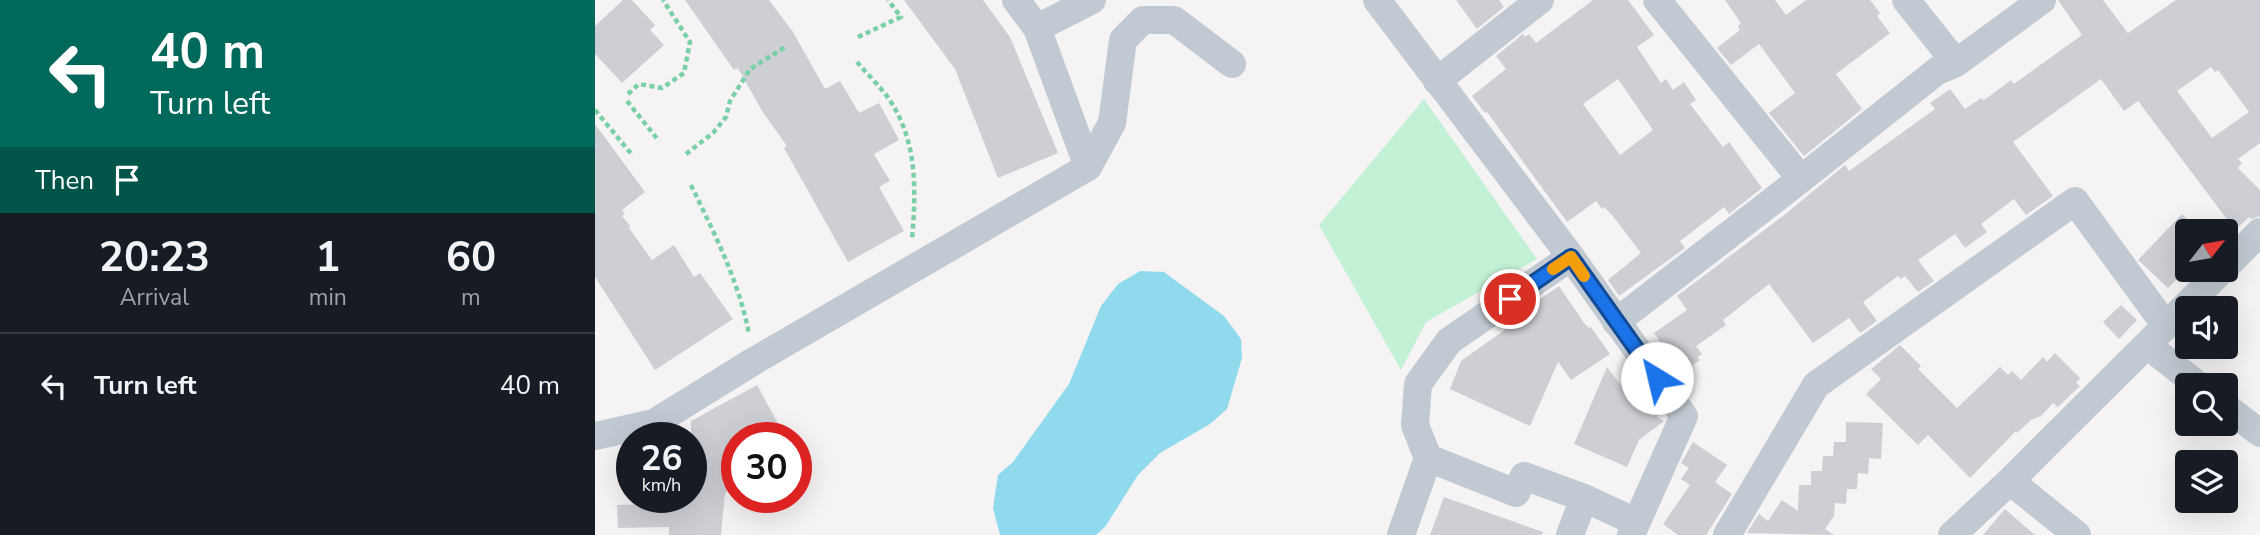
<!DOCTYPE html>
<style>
:root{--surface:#171b24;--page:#20242c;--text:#f1f3f6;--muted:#9ea1a6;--line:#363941}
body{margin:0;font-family:"Nunito Sans",sans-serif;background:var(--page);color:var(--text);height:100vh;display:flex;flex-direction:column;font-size:26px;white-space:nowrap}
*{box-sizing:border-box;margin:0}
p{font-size:23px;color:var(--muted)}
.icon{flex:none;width:38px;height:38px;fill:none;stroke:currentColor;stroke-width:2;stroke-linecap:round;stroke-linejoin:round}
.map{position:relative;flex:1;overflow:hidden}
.sheet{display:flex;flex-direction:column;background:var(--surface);width:595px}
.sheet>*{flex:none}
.guide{background:#00695c;color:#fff;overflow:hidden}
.needle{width:46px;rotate:59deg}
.fabs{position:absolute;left:1580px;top:219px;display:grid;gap:14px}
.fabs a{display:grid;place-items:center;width:63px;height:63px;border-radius:7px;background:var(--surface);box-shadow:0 7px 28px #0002;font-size:35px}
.speed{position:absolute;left:21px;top:422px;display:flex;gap:14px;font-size:35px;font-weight:700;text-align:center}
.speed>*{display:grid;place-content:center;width:91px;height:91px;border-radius:50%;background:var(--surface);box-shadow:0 7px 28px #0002;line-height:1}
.speed small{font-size:18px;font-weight:400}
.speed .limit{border:10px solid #d22;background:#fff;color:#111}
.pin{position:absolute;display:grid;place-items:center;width:60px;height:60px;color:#fff;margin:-30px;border:4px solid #fff;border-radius:50%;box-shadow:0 2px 7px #0007}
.me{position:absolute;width:77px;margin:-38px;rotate:324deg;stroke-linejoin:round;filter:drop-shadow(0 0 5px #0008)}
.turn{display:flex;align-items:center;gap:24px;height:147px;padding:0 35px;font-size:32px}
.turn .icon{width:91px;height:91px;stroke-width:2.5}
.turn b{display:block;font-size:49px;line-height:60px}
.then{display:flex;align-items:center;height:66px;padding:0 35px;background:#0003;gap:14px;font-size:26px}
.eta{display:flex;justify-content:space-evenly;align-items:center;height:119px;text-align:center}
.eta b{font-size:42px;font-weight:700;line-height:49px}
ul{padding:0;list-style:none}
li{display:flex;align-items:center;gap:21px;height:105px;padding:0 35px;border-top:2px solid var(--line)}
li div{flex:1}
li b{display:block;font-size:26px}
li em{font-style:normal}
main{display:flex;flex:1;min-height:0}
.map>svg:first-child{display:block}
.green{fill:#c3f1d5}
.water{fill:#90daee}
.building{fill:#cdcfd5;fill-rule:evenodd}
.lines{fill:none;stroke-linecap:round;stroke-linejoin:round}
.path{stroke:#7ad0a6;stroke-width:4.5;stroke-dasharray:5 3.5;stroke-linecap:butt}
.minor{stroke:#c1cad2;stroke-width:28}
.route-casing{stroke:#114b97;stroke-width:18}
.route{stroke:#1a73e8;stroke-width:12}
.slow{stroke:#f59e0b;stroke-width:12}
</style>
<main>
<section class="sheet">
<div class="guide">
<div class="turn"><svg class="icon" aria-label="left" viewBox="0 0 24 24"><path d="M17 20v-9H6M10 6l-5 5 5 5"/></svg><div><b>40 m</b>Turn left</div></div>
<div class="then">Then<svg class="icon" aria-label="arrive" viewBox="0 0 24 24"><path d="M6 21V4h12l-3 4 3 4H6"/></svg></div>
</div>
<div class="eta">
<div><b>20:23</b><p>Arrival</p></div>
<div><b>1</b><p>min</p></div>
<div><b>60</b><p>m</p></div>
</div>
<ul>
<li><svg class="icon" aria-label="left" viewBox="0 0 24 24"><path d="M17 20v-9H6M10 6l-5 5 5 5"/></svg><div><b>Turn left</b></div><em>40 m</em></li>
</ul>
</section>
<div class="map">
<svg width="1665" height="535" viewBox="0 0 1665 535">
<rect width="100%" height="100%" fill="#f5f3f3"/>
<!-- green -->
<path class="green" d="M829,99l113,160 -111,63 -25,48 -82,-145z"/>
<!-- water -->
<path class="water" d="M545,271l24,1 60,44 17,23 1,19 -15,51 -17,15 -50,29 -22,22 -33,52 -9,8h-96l-7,-27 5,-33 15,-13 56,-78 32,-78 17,-22z"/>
<!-- building -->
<path class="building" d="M28,0h9l23,25 -5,5 14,15 -42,38 -27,-29v-28z
M90,0h84l24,32 32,57 15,-8 19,32 20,-10 20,37 -25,14 16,27 -11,6 25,44 -56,31 -64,-114 3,-2 -25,-35 -24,-43 -4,2z
M309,0h79l27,37 48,116 -60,25 -43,-109z
M861,0h43l5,7 -27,22z
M998,0h35l26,35 -17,12 24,36 5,-4 7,11 11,-8 12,18 -6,4 33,43 6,-5 33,46 -33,26 -5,-7 -44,34 5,7 -66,48 -11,-16 33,-27 -29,-38 -8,-8 -2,2 -6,-8 -29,21 -80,-110 -2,1 -13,-17 34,-27 -10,-13 27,-22 2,3 4,-3 7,9zM1023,79l35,51 -33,25 -37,-51z
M1130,0h50l11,15 20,-15h64l10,13 -3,3 13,17 -54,41 26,35 -58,47 -35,-43 26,-20 -36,-49 -28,21 -14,-17 23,-18 -2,-4 3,-3z
M1463,0h45l25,33 48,-33h84v143l-22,16 4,4 -4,5 22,22v26l-9,3 -2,-2 -14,13 -97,-129 -14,10 -23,-32 -88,63 40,54 -27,19 -12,-16 -33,25 6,8 -22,16 -10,-14 -37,26 16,21 -16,11 -13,-16 -4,3 -3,-3 -35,26 14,19 -17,12 -11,-15 -36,25 -44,-59 -46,36 3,5 -30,21 6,8 -4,3 2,3 -18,12 -28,-39 33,-23 -10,-14 106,-80 62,-51 4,6 86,-62 -5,-6 20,-14 15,20 16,-11 2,2 4,-2 24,-18 3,4 68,-49zM1616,67l4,5 3,-2 31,42 -37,26 -35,-47z
M0,124l50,68 -23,18 3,4 -3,2 8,10 -1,2 23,32 22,-15 20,32 6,-4 33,46 -78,51 -60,-93z
M1587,214l17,17h-12v37l-19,20 -30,-28z
M964,286l25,37 5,5 2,-1 19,27 -39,26 -13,-18 -28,64 -80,-37 11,-28 66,-47 -3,-4z
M1526,305l16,15 -18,19 -16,-17z
M1305,345l21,21 -3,3 39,39 43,-41 8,8 4,-4 9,9 22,-23 4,5 8,-9 25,25 -4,5 4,3 -22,21 -5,-4 -12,13 -10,4 -14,13 -1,-2 -46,47 -42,-43 -10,10 -52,-51 15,-15 -10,-10z
M1012,367l23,30 14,-9 18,25 -5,4 7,4 -25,19 -12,27 -53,-23z
M162,385l29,53h-49v48l-12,7 -4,42h-52v-8l-51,1 -1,-23 44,-1 -4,-7h34v-76z
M1251,422l37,1 -2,36 -12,-1 -1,16 -10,-1 -1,16h-10l-1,15 -11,-1 -1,13 -9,13 9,6 -87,-2 12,-19 9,7 14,-21 16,11 1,-26h12v-14h11l1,-15h10l1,-14h12z
M1098,442l34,23 -12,17 17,12 -26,41h-28l-15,-11 27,-39 -9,-6 8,-11 -8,-5z
M849,497l99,35 -1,3h-112z
M1410,509l30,26h-52z"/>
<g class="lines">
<!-- path -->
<path class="path" d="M263,37l43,-20 -13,-17
M262,62c10,12 23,24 32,37 29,43 27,91 23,141
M33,94l11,-10 23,4 22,-15 6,-31 -27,-42
M32,101l32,40
M0,110l38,46
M91,154l27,-21 13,-16 4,-16 20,-32 37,-23
M96,185c23,48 48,96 58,149"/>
<!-- minor -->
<path class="minor" d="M421,0l21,28 51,139
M782,0l194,257 113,159 -53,119
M1062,0l144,179
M1311,0l50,63
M442,28l55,-28
M842,81l103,-81
M1631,266l34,-34
M1021,322l185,-143 136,-108 19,-8 86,-63
M1552,345l51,40
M1631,407l34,26
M0,436l59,-13 100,-62 334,-194 24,-44 11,-83 20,-20h31l58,44
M833,458l88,35 8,-17 60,22 52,24
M1415,481l67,54
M806,535l27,-77 -13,-33 3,-41 31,-43 122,-84
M975,535l14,-37
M1132,535l89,-150 259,-184 91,125
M1357,535l58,-54 212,-211"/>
</g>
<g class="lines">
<defs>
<path id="route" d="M915,299l61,-42 86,121"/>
</defs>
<!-- route casing -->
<use href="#route" class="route-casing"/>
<!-- route -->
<use href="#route" class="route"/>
<!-- slow -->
<path class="slow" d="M958,269l18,-12 13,19"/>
</g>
</svg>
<div class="fabs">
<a><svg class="needle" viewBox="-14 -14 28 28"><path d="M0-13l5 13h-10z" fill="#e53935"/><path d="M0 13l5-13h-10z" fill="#9ea1a6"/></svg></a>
<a><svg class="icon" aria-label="sound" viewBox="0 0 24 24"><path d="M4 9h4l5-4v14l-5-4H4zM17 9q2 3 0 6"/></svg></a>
<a><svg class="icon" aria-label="search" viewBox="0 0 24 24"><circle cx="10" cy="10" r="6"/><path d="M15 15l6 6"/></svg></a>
<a><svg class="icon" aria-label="layers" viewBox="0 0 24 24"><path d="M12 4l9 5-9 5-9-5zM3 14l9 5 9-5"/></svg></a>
</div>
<div class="speed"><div>26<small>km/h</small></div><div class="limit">30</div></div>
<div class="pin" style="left:915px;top:299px;background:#d93025"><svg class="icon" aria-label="arrive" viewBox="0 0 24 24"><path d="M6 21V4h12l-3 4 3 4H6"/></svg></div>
<svg class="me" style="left:1062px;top:378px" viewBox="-20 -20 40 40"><circle r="19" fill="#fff"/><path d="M0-13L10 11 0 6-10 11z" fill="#1a73e8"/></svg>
</div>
</main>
